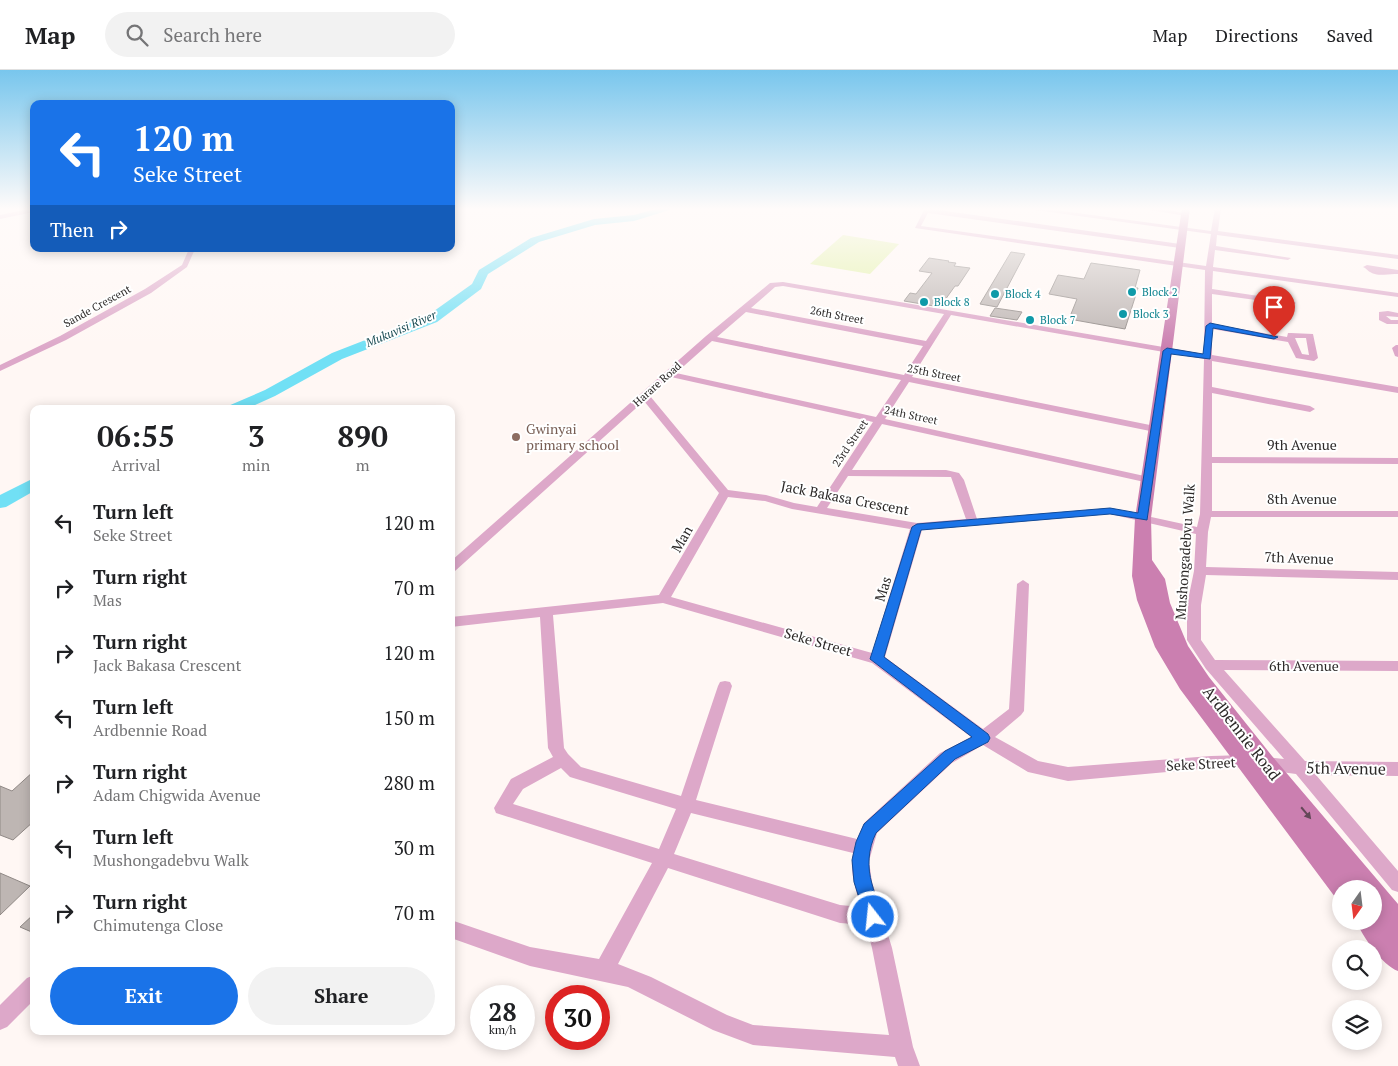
<!DOCTYPE html>
<style>
:root{--surface:#fff;--page:#f2f2f2;--text:#202124;--muted:#757577;--line:#e0e0e0;--accent:#1a73e8}
body{margin:0;font-family:"PT Serif",serif;background:var(--page);color:var(--text);height:100vh;display:flex;flex-direction:column;font-size:19px;white-space:nowrap}
*{box-sizing:border-box;margin:0}
p{font-size:16px;color:var(--muted)}
.icon{flex:none;width:28px;height:28px;fill:none;stroke:currentColor;stroke-width:2;stroke-linecap:round;stroke-linejoin:round}
.map{position:relative;flex:1;overflow:hidden}
.sheet{position:absolute;left:30px;top:335px;width:425px;height:630px;display:flex;flex-direction:column;background:var(--surface);border-radius:10px;box-shadow:0 2px 12px #0003}
.sheet>*{flex:none}
.banner{position:absolute;left:30px;top:30px;width:425px;height:152px;border-radius:10px;box-shadow:0 2px 12px #0003;background:#1a73e8;color:#fff;overflow:hidden}
.needle{width:32px;rotate:194deg}
.controls{position:absolute;left:1332px;top:810px;display:grid;gap:10px}
.controls a{display:grid;place-items:center;width:50px;height:50px;border-radius:50%;background:var(--surface);box-shadow:0 2px 12px #0003;font-size:25px}
.speed{position:absolute;left:470px;top:915px;display:flex;gap:10px;font-size:25px;font-weight:700;text-align:center}
.speed>*{display:grid;place-content:center;width:65px;height:65px;border-radius:50%;background:var(--surface);box-shadow:0 2px 12px #0003;line-height:1}
.speed small{font-size:12px;font-weight:400}
.speed .limit{border:8px solid #d22;background:#fff;color:#111}
.pin{position:absolute;display:grid;place-items:center;width:42px;height:42px;color:#fff;margin:-51px -21px;border-radius:50% 50% 50% 0;rotate:-45deg;box-shadow:0 0 5px #0007}
.pin .icon{rotate:45deg}
.me{position:absolute;width:55px;margin:-28px;rotate:344deg;stroke-linejoin:round;filter:drop-shadow(0 0 4px #0008)}
.turn{display:flex;align-items:center;gap:18px;height:105px;padding:0 20px;font-size:22px}
.turn .icon{width:65px;height:65px;stroke-width:2.5}
.turn b{display:block;font-size:35px;line-height:42px}
.then{display:flex;align-items:center;height:48px;padding:0 20px;background:#0003;gap:10px;font-size:19px}
.eta{display:flex;justify-content:space-evenly;align-items:center;height:85px;text-align:center}
.eta b{font-size:30px;font-weight:700;line-height:35px}
.button{display:flex;gap:10px;margin-top:auto;padding:10px 20px}
.button a{flex:1;height:58px;border-radius:30px;background:var(--accent);color:#fff;font-size:20px;font-weight:700;line-height:58px;text-align:center}
.button a+a{background:var(--page);color:var(--text)}
ul{padding:0;list-style:none}
li{display:flex;align-items:center;gap:15px;height:65px;padding:0 20px}
li div{flex:1}
li b{display:block;font-size:19px}
li em{font-style:normal}
header{display:flex;align-items:center;gap:30px;box-sizing:border-box;height:70px;padding:0 25px;background:var(--surface);border-bottom:1px solid var(--line)}
header strong{font-size:24px}
nav{display:flex;gap:28px;margin-inline-start:auto;font-size:18px}
.search{width:350px;height:45px;background:var(--page);display:flex;align-items:center;gap:12px;box-sizing:border-box;padding:0 18px;border-radius:28px;color:var(--muted);font-size:19px}
.map>svg:first-child{display:block}
.green{fill:#e1f1a4}
.lines{fill:none;stroke-linecap:round;stroke-linejoin:round}
.river{fill:#71e0f5;fill-rule:evenodd}
.building{fill:#beb6b3;stroke:#908986}
.minor{fill:#dda8c9;fill-rule:evenodd}
.secondary{fill:#cb7fb0;fill-rule:evenodd}
.oneway{fill:#644858}
.route{fill:#1a73e8;stroke:#114b97}
.culture-dot{fill:#0f9aa8;stroke:#fff;stroke-width:2}
.education-dot{fill:#8d6e63;stroke:#fff;stroke-width:2}
.labels{text-anchor:middle;stroke-width:4;stroke-linejoin:round;paint-order:stroke}
.far-culture-label{font-size:11px;fill:#0d838f;stroke:#fff;text-anchor:start}
.far-street-label{font-size:11px;fill:#2d2a29;stroke:#fff}
.far-water-label{font-size:12px;font-style:italic;fill:#1b4d55;stroke:#fff}
.education-label{font-size:14px;fill:#785e54;stroke:#fff;text-anchor:start}
.street-label{font-size:14px;fill:#2d2a29;stroke:#fff}
.near-street-label{font-size:16px;fill:#2d2a29;stroke:#fff}
</style>
<header>
<strong>Map</strong>
<div class="search"><svg class="icon" aria-label="search" viewBox="0 0 24 24"><circle cx="10" cy="10" r="6"/><path d="M15 15l6 6"/></svg>Search here</div>
<nav><a>Map</a><a>Directions</a><a>Saved</a></nav>
</header>
<div class="map">
<svg width="1398" height="996" viewBox="0 0 1398 996">
<rect width="100%" height="100%" fill="#fff7f4"/>
<!-- green -->
<path class="green" d="M843,165l56,9 -29,30 -60,-10z"/>
<g class="lines">
<!-- river -->
<path class="river" d="M659,138h17l-42,13 -39,4 -56,17 -51,32 -7,15 -44,33 -95,37 -67,37 -29,13h-21l3,-3 37,-16 67,-37 95,-37 45,-32 7,-14 52,-32 63,-19 40,-4z
M34,408v13l-28,16 -6,1v-13z"/>
</g>
<!-- building -->
<path class="building" d="M1011,182l14,2 -28,53 -17,-3z
M929,188l20,3 -1,1 8,1 -2,3 16,2 -12,18h-3l-15,21 -36,-6 6,-8 6,1 16,-21 -13,-2z
M1091,193l49,7 -5,18h3l-13,41 -56,-10 8,-20 -28,-5 9,-19 26,4z
M995,238l27,4 -5,8 -27,-4z
M34,701v50l-21,19 -13,-5v-49l12,5z
M0,803l30,13 -30,29z
M34,844v19l-14,-6z"/>
<g class="lines">
<!-- minor -->
<path class="minor" d="M33,138l1,4 -34,7v-4z
M925,138l255,36 3,2 -3,2 -252,-35 -7,13 285,40 5,-32 -191,-26h20l171,23 4,-23h6l-3,23 180,24v4l-181,-24 -1,11 75,12 -3,2 -73,-10 -2,17 185,26v4l-185,-26 -1,18 80,12 4,2 -4,2 -80,-11v30l75,13 1,-4h3l22,1 5,24 -4,3 -18,-3 -8,-16 -76,-13v26l186,32v6l-186,-32v26l98,19 5,3 -5,3 -98,-19v64l186,1v6l-186,-1v48h186v6h-187l-3,15 -2,35 192,5v8l-192,-5 -5,30v35l14,20 183,1v10l-174,-1 81,91 93,1v14l-82,-1 82,96v21l-6,-2 -96,-116 -51,-7 -34,1 -143,13 -40,-9 -45,-27 -31,18 -75,70 -8,28 3,21 20,66 21,99 7,19h-22l-3,-9 -142,-12 -40,-15 -85,-43 -98,-21 -79,-28v-18l79,27 69,12 53,-96 -156,-50 -2,-5 17,-29 42,-22 -5,-9 -8,-131 -89,10v-10l208,-22 60,-102 -75,-92 -189,170 -4,1v-11l255,-225 64,-53 13,-1 421,72 1,-84 -290,-42zM783,216l161,28 -18,27 -175,-33 24,-21zM746,242l177,34 -19,29 -187,-38zM951,245l253,44 -4,155 -3,13 -87,-19 -133,11 -13,-39 -5,-7 -13,-3h-94l30,-46 267,59 5,-3 -5,-3 -264,-58 24,-37 246,50 5,-3 -5,-3 -243,-49zM1295,268h11l3,17 -7,-1zM712,271l189,39 -25,37 -200,-44zM671,307l202,45 -56,85 -23,-4 -28,-8 -38,-5 -78,-94zM848,406l103,1 15,42 -49,4 -90,-15zM728,427l37,4 27,8 118,20 -38,124 -201,-56zM1110,444l86,20 -2,37 -7,34v35l19,29 78,90 -39,-4 -34,1 -143,11 -30,-6 -43,-24 26,-22 3,-4 5,-127 -6,-4 -6,4 -8,125 -26,20 -98,-72 37,-127zM663,533l209,60 99,74 -31,16 -76,70 -7,16 -161,-39 36,-114 -2,-4 -5,-1 -5,1 -2,4 -37,110 -100,-29 -13,-13 -4,-6 -11,-133zM561,698l9,9 106,32 -17,40 -146,-45 10,-15zM691,743l162,40c-4,18 3,37 8,54l-21,-2 -166,-51zM668,798l172,55 26,2 6,23 17,87 -136,-10 -26,-10 -76,-38 -33,-13z
M1138,138h20l31,6 -3,2z
M189,179h6l-8,18 -36,26 -85,47 -66,31v-6l60,-29 85,-47 37,-24z
M1367,195l31,5v4c-13,-1 -22,5 -33,-6l-2,-1z
M1388,241l10,2v4l-12,-1 5,4h7v4h-11l-8,-4v-8z
M1396,275h2v12l-3,-1 -3,-8z
M34,905v25l-27,27 -7,3v-25l27,-27z"/>
<!-- secondary -->
<path class="secondary" d="M1182,138h8l-39,310 1,42 13,19 5,24 18,43 21,31 63,79 126,148v67c-16,-6 -35,-34 -42,-50h18v-32h-33v11l-6,-3 -155,-208 -25,-42 -18,-47 -5,-24 3,-58z"/>
</g>
<!-- one-way arrows -->
<defs><path id="oneway-solid" d="M-6-.8H1V-3.2L6.5 0L1 3.2V.8H-6Z" transform="scale(1.25)"/></defs>
<use class="oneway" href="#oneway-solid" transform="translate(1306 743) rotate(50)"/>
<!-- sky -->
<linearGradient id="sky" x2="0" y2="1"><stop stop-color="#78c6ed"/><stop offset="0.5" stop-color="#fffbfa"/><stop offset="1" stop-color="#fffbfa" stop-opacity="0"/></linearGradient>
<rect width="1398" height="278" fill="url(#sky)"/>
<!-- route -->
<path class="route" d="M1210,253l68,14 -4,2 -61,-11 -3,31 -39,-5 -24,166 -37,-6 -189,16 -37,127 104,77 2,4 -2,4 -33,17 -79,74c-8,16 -9,34 -4,51 3,12 12,28 7,39l-6,2 -6,-2 -13,-41 -2,-22 4,-18 8,-18 81,-73 27,-14 -102,-78 42,-132 5,-3 193,-16 28,5 25,-162 4,-3 36,6 3,-28z"/>
<!-- markers -->
<g class="culture-dot">
<circle cx="1132" cy="222" r="5"/>
<circle cx="995" cy="224" r="5"/>
<circle cx="924" cy="232" r="5"/>
<circle cx="1123" cy="244" r="5"/>
<circle cx="1030" cy="250" r="5"/>
</g>
<circle class="education-dot" cx="516" cy="367" r="5"/>
<g class="labels">
<!-- far-culture labels -->
<g class="far-culture-label">
<text x="1142" y="226">Block 2</text>
<text x="1005" y="228">Block 4</text>
<text x="934" y="236">Block 8</text>
<text x="1133" y="248">Block 3</text>
<text x="1040" y="254">Block 7</text>
</g>
<!-- far-street labels -->
<g class="far-street-label">
<text transform="translate(97 236) rotate(-29)" y="4">Sande Crescent</text>
<text transform="translate(837 245) rotate(11)" y="4">26th Street</text>
<text transform="translate(934 303) rotate(11)" y="4">25th Street</text>
<text transform="translate(657 314) rotate(-42)" y="4">Harare Road</text>
<text transform="translate(911 345) rotate(12)" y="4">24th Street</text>
<text transform="translate(850 373) rotate(-56)" y="4">23rd Street</text>
</g>
<!-- far-water labels -->
<g class="far-water-label">
<text transform="translate(401 259) rotate(-23)" y="4">Mukuvisi River</text>
</g>
<!-- education labels -->
<g class="education-label">
<text x="526" y="364">Gwinyai<tspan x="526" dy="16">primary school</tspan></text>
</g>
<!-- street labels -->
<g class="street-label">
<text x="1302" y="380">9th Avenue</text>
<text transform="translate(845 428) rotate(11)" y="5">Jack Bakasa Crescent</text>
<text x="1302" y="434">8th Avenue</text>
<text transform="translate(682 469) rotate(-60)" y="5">Man</text>
<text transform="translate(1185 482) rotate(-86)" y="5">Mushongadebvu Walk</text>
<text transform="translate(1299 488) rotate(2)" y="5">7th Avenue</text>
<text transform="translate(883 519) rotate(-73)" y="5">Mas</text>
<text transform="translate(818 572) rotate(16)" y="5">Seke Street</text>
<text x="1304" y="601">6th Avenue</text>
<text transform="translate(1201 694) rotate(-3)" y="5">Seke Street</text>
</g>
<!-- near-street labels -->
<g class="near-street-label">
<text transform="translate(1242 663) rotate(52)" y="6">Ardbennie Road</text>
<text transform="translate(1346 698) rotate(1)" y="6">5th Avenue</text>
</g>
</g>
</svg>
<div class="controls">
<a><svg class="needle" viewBox="-14 -14 28 28"><path d="M0-13l5 13h-10z" fill="#e53935"/><path d="M0 13l5-13h-10z" fill="#757577"/></svg></a>
<a><svg class="icon" aria-label="search" viewBox="0 0 24 24"><circle cx="10" cy="10" r="6"/><path d="M15 15l6 6"/></svg></a>
<a><svg class="icon" aria-label="layers" viewBox="0 0 24 24"><path d="M12 4l9 5-9 5-9-5zM3 14l9 5 9-5"/></svg></a>
</div>
<div class="speed"><div>28<small>km/h</small></div><div class="limit">30</div></div>
<div class="pin" style="left:1274px;top:267px;background:#d93025"><svg class="icon" aria-label="arrive" viewBox="0 0 24 24"><path d="M6 21V4h12l-3 4 3 4H6"/></svg></div>
<svg class="me" style="left:873px;top:847px" viewBox="-20 -20 40 40"><circle r="17" fill="#1a73e8" stroke="#fff" stroke-width="3"/><path d="M0-11L8 9 0 5-8 9z" fill="#fff"/></svg>
<div class="banner">
<div class="turn"><svg class="icon" aria-label="left" viewBox="0 0 24 24"><path d="M17 20v-9H6M10 6l-5 5 5 5"/></svg><div><b>120 m</b>Seke Street</div></div>
<div class="then">Then<svg class="icon" aria-label="right" viewBox="0 0 24 24"><path d="M7 20v-9h11M14 6l5 5-5 5"/></svg></div>
</div>
<section class="sheet">
<div class="eta">
<div><b>06:55</b><p>Arrival</p></div>
<div><b>3</b><p>min</p></div>
<div><b>890</b><p>m</p></div>
</div>
<ul>
<li><svg class="icon" aria-label="left" viewBox="0 0 24 24"><path d="M17 20v-9H6M10 6l-5 5 5 5"/></svg><div><b>Turn left</b><p>Seke Street</p></div><em>120 m</em></li>
<li><svg class="icon" aria-label="right" viewBox="0 0 24 24"><path d="M7 20v-9h11M14 6l5 5-5 5"/></svg><div><b>Turn right</b><p>Mas</p></div><em>70 m</em></li>
<li><svg class="icon" aria-label="right" viewBox="0 0 24 24"><path d="M7 20v-9h11M14 6l5 5-5 5"/></svg><div><b>Turn right</b><p>Jack Bakasa Crescent</p></div><em>120 m</em></li>
<li><svg class="icon" aria-label="left" viewBox="0 0 24 24"><path d="M17 20v-9H6M10 6l-5 5 5 5"/></svg><div><b>Turn left</b><p>Ardbennie Road</p></div><em>150 m</em></li>
<li><svg class="icon" aria-label="right" viewBox="0 0 24 24"><path d="M7 20v-9h11M14 6l5 5-5 5"/></svg><div><b>Turn right</b><p>Adam Chigwida Avenue</p></div><em>280 m</em></li>
<li><svg class="icon" aria-label="left" viewBox="0 0 24 24"><path d="M17 20v-9H6M10 6l-5 5 5 5"/></svg><div><b>Turn left</b><p>Mushongadebvu Walk</p></div><em>30 m</em></li>
<li><svg class="icon" aria-label="right" viewBox="0 0 24 24"><path d="M7 20v-9h11M14 6l5 5-5 5"/></svg><div><b>Turn right</b><p>Chimutenga Close</p></div><em>70 m</em></li>
</ul>
<div class="button"><a>Exit</a><a>Share</a></div>
</section>
</div>
